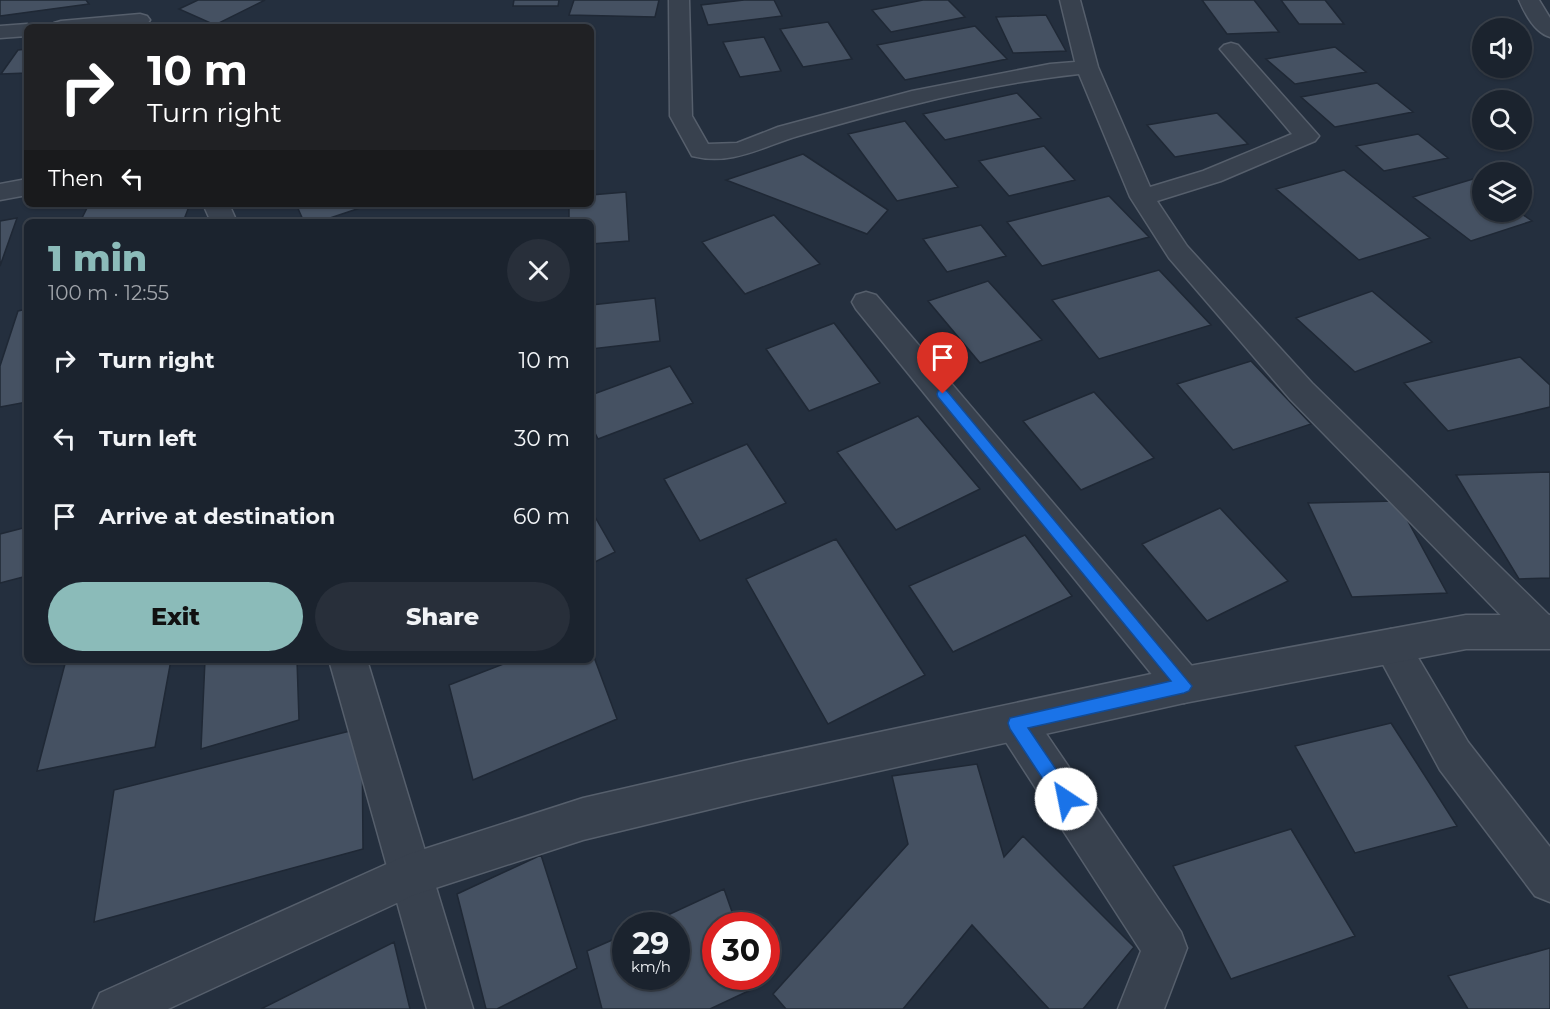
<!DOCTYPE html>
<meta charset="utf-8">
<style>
:root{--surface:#1b232e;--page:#282f3a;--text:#f1f3f6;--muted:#a0a4aa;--line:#39404a;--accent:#8bbbb9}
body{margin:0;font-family:Montserrat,sans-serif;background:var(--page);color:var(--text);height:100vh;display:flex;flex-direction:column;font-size:22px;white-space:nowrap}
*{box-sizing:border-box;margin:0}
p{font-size:20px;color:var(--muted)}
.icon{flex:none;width:33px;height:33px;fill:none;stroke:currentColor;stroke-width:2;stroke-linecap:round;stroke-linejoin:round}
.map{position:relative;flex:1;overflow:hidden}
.sheet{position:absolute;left:24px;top:219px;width:570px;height:444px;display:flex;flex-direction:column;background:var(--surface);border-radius:9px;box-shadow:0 2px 4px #0004,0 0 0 2px var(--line)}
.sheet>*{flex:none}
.top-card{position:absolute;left:24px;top:24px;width:570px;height:183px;border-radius:9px;box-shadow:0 2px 4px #0004,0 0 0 2px var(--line);background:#202124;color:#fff;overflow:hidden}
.buttons{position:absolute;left:1472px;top:18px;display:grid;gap:12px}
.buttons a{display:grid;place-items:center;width:60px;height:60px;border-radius:50%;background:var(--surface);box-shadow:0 2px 4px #0004,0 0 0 2px var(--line);font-size:30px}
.speed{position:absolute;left:612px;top:912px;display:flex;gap:12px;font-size:30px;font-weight:700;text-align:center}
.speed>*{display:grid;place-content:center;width:78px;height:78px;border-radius:50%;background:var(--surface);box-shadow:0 2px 4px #0004,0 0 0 2px var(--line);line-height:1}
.speed small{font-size:15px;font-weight:400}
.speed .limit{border:9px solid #d22;background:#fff;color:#111}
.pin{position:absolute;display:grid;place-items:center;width:51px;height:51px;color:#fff;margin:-62px -26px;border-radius:50% 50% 50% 0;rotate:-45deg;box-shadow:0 0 6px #0007}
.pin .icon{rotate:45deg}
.me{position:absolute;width:66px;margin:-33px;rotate:326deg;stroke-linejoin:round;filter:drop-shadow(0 0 4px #0008)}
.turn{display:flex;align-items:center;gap:21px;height:126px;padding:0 24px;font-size:27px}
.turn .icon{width:78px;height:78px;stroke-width:2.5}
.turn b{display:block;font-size:42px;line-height:51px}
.then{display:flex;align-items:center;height:57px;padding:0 24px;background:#0003;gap:12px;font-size:22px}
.round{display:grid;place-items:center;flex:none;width:63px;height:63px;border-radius:32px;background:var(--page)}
.headline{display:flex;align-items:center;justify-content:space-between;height:102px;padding:0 24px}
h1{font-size:36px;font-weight:800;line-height:45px;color:var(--accent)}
.action{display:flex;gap:12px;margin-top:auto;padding:12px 24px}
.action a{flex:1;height:69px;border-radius:36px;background:var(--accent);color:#111;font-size:24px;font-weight:800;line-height:69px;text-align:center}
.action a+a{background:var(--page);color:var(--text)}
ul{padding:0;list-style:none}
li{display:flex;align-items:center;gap:18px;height:78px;padding:0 24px}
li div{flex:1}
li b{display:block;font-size:22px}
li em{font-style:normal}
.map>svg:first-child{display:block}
.building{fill:#455162;stroke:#1f2835;stroke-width:1.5}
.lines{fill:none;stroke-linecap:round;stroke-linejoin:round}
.minor-casing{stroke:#565f6c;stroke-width:3}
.tertiary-casing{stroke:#565f6c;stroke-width:3}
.minor{fill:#38414e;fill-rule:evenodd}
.tertiary{fill:#38414e;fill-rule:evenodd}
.route{fill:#1a73e8;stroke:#114b97;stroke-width:1.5}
</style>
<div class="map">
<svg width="1550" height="1009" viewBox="0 0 1550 1009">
<rect width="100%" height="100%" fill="#242f3e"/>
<!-- building -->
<path class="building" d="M0,0h86l3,4 -89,12z
M198,0h67l-50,25 -36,-16z
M514,0h45l-1,6h-45z
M574,0h85l-4,17 -86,-2z
M744,0h30l8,16 -74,9 -7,-20z
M923,0h25l17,17 -74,15 -19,-22z
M1202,0h52l25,32 -52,2z
M1281,0h44l19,24h-45z
M1046,15l20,36 -53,2 -17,-36z
M828,22l24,37 -49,8 -23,-38z
M975,26l32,33 -102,21 -28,-35z
M764,37l17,34 -41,6 -17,-35z
M1335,47l31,25 -71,12 -29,-25z
M27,49v24l-26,1 17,-24z
M1377,83l36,29 -78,15 -34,-30z
M1017,93l24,25 -96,22 -22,-26z
M1217,113l31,31 -73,13 -28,-32z
M905,121l53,66 -61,14 -49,-67z
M1418,134l30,24 -64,13 -28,-25z
M1044,146l31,34 -66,16 -30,-35z
M803,154l85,56 -21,24 -141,-54z
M1344,170l86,68 -71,22 -83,-71z
M1473,179l9,6v27h37l13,9 -61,20 -58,-44z
M626,192l3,49 -38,3v-22h-22v-18h22v-9z
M1109,196l40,41 -107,29 -35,-44z
M89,204h101l-7,18h-103z
M296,204h76l-54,18h-14z
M774,215l46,49 -75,30 -43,-52z
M17,218l-17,48v-45z
M981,225l25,31 -59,16 -24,-33z
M1159,270l52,55 -112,34 -47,-59z
M988,281l54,59 -62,23 -52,-62z
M1372,291l60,51 -77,30 -59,-54z
M655,298l5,43 -69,8v-44z
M27,309v93l-27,5v-41l18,-55z
M834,323l46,60 -71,28 -43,-62z
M1520,357l30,28v22l-102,24 -44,-48z
M1251,361l60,63 -78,26 -56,-66z
M670,366l23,37 -95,36 -7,-14v-30z
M1094,392l60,66 -73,32 -58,-69z
M918,416l62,73 -84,41 -59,-78z
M747,444l39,59 -86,38 -36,-62z
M1550,472v106l-31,1 -63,-104z
M1397,501l50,92 -95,4 -44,-94z
M1220,508l68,73 -81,40 -65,-77z
M591,510l24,42 -24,12z
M27,527v49l-27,7v-49z
M1025,535l47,61 -119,56 -44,-66z
M836,539l89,136 -97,49 -82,-145z
M591,649l26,70 -144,61 -24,-95 65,-25h77z
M66,660h105l-16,87 -118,24z
M205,660h92l2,60 -98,29z
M1391,723l66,103 -102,27 -60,-107z
M362,728l1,121 -269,73 20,-132z
M977,764l27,93 19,-21 111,111 -51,62h-34l-77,-84 -69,84h-117l-13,-15 135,-150 -16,-68z
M1291,829l64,107 -124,43 -58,-113z
M541,855l36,113 -80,41h-11l-29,-115z
M724,889l13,37h-21v50h39l4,10 -49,23h-108l-15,-58 39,-17v42h50v-50h-32z
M394,942l16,67h-149z
M1550,948v61h-82l-20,-33z"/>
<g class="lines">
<defs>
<path id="minor" d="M669,0h20l3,116 16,28 29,-1 41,-16 134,-36 138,-27 25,-2 -15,-62h20l18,67 52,120 53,-16 89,-37 -72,-85 4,-4 7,-2 7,2 81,91 -4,5 -94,40 -64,20 30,45 125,137 238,233v28l-9,4 -13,-5 -238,-244 -121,-141 -39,-61 -51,-123c-55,6 -112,17 -167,31 -38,9 -76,20 -114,31 -37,11 -66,30 -106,20l-22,-40z
M1519,0h20l11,18v19c-15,-4 -25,-23 -31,-37z
M140,14l7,2 3,4 -3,4 -17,3h-79l3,-4 7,-2z
M27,24l8,3h-8v9l-27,2v-12z
M27,179v16l-27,5v-16z
M203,204h26l8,18h-26z
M866,292l10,3 321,377 6,13 -6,13 -13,5 -13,-5 -315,-389 -4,-7 4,-7z
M1391,629l13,5 64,108 82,105v55l-15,-6 -95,-126 -67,-124 5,-12z
M329,660h38l106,349h-46z
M1016,704l14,6 151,222 6,16 -23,61h-46l23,-58 -139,-215 -5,-13 5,-13z"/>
<path id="tertiary" d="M1466,615h84v34h-84l-282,54 -440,98 -161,39 -169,55 -246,114h-75l7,-16 309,-139 174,-56 161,-37 440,-94z"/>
</defs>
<!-- minor casing -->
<use href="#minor" class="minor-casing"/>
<!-- tertiary casing -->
<use href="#tertiary" class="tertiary-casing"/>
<!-- minor -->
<use href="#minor" class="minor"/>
<!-- tertiary -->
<use href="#tertiary" class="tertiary"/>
</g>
<!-- route -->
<path class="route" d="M943,389l4,2 245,295 -3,5 -5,2 -156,35 44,65 2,6 -2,6 -6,3 -6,-3 -50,-76 -2,-6 2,-5 161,-37 -233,-284 -1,-3 1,-3z"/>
</svg>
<div class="buttons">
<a><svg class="icon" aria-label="sound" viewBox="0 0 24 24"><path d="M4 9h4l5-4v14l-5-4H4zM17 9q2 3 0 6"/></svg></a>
<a><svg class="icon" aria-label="search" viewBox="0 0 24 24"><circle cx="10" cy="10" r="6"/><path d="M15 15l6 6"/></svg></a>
<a><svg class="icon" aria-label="layers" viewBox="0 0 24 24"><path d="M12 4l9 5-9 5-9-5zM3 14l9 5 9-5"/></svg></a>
</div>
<div class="speed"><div>29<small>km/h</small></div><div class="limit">30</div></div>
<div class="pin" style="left:943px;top:394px;background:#d93025"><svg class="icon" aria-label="arrive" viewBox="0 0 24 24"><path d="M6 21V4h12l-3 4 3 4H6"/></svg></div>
<svg class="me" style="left:1066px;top:799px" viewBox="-20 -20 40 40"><circle r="19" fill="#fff"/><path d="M0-13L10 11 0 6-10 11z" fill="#1a73e8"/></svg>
<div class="top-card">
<div class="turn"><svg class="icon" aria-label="right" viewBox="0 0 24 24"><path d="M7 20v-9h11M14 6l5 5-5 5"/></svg><div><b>10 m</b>Turn right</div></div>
<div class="then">Then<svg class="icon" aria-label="left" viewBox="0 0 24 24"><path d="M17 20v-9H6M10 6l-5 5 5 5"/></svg></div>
</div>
<section class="sheet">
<div class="headline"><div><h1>1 min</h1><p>100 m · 12:55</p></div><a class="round"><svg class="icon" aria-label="close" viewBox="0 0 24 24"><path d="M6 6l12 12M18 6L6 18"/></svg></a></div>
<ul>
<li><svg class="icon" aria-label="right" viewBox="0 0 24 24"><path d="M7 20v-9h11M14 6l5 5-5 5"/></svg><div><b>Turn right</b></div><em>10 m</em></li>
<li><svg class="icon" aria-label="left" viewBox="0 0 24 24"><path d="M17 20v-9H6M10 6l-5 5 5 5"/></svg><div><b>Turn left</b></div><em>30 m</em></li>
<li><svg class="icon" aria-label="arrive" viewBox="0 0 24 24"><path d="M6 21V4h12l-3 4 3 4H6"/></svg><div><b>Arrive at destination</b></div><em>60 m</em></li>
</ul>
<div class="action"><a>Exit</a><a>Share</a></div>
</section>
</div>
